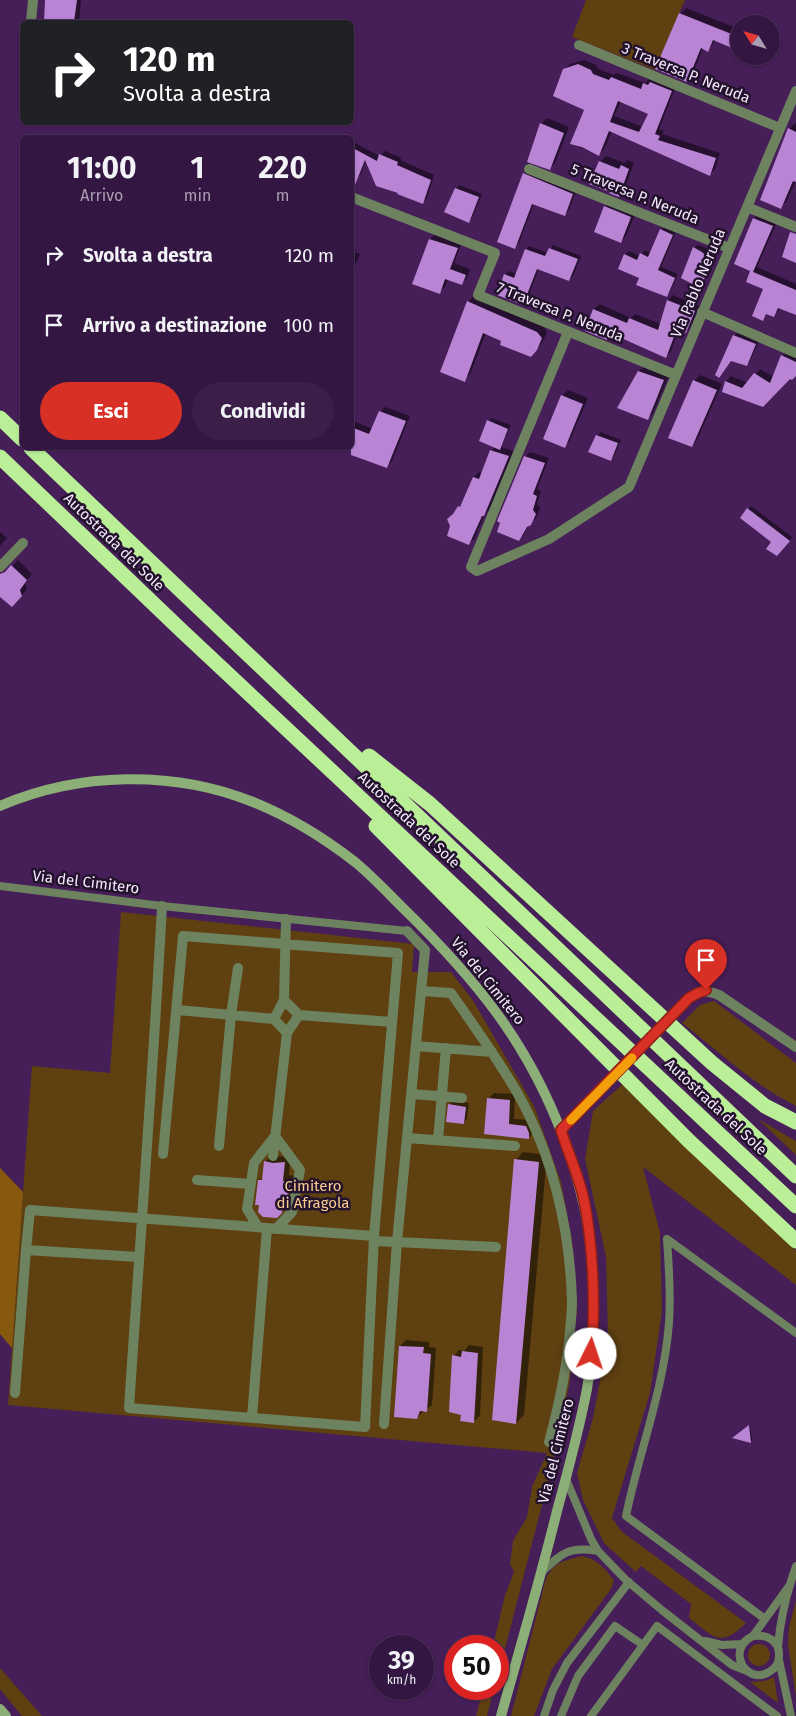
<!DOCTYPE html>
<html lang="it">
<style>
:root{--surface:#341642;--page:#3c1f49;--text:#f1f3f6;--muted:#a99fb2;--line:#4e355b;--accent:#d93025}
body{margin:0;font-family:"Fira Sans",sans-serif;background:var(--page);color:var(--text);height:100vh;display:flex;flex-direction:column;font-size:19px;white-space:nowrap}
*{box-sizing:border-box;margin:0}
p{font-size:16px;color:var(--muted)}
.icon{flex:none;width:28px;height:28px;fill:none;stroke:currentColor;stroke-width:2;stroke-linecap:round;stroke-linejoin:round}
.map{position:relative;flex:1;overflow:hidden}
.details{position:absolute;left:20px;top:135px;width:334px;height:315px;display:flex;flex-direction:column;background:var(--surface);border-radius:8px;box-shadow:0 1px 4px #0004,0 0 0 1px var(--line)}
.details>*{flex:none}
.guide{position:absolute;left:20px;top:20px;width:334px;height:105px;border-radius:8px;box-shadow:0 1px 4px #0004,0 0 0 1px var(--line);background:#202124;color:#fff;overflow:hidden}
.needle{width:32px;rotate:307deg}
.controls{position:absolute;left:730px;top:15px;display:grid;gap:10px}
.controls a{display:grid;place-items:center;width:50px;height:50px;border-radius:50%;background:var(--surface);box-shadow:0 1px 4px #0004,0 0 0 1px var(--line);font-size:25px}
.speed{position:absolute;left:369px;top:1635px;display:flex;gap:10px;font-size:25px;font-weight:700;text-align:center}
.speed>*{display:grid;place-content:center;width:65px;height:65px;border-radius:50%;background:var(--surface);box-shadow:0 1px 4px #0004,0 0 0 1px var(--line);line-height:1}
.speed small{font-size:12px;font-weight:400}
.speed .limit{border:8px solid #d22;background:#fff;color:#111}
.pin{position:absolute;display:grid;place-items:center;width:42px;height:42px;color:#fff;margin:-51px -21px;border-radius:50% 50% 50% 0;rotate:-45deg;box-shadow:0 0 5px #0007}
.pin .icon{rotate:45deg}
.me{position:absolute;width:55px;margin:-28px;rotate:4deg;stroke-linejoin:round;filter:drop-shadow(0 0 4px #0008)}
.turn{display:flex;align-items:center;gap:18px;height:105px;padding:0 20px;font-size:22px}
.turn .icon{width:65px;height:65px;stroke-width:2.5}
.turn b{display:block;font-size:35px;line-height:42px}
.eta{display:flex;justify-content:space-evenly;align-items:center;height:85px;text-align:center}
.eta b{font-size:30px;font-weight:700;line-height:35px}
.primary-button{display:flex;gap:10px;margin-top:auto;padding:10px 20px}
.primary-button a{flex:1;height:58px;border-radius:30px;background:var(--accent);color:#fff;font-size:20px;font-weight:700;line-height:58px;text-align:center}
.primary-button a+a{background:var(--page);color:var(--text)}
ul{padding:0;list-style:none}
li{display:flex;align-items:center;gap:15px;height:70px;padding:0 20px}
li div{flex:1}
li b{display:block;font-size:19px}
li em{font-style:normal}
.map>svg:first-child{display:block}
.green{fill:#5f4011}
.forest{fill:#86590e}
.shadow{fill:#0007;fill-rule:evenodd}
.building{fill:#b984d4;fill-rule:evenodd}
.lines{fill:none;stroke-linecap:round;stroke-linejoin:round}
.service{stroke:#6d825f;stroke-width:8}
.pedestrian{stroke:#6d825f;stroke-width:10}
.minor{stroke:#6d825f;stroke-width:10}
.secondary{stroke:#8cae77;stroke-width:10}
.motorway{stroke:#baef98;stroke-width:15}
.minor-bridge{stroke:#6d825f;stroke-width:10}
.route-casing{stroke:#8d1f18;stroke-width:12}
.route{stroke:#d93025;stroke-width:9}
.slow{stroke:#f59e0b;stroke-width:9}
.labels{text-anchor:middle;stroke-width:5;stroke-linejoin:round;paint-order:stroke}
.street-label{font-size:15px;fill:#f5e7fc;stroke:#23122c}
.park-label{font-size:15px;fill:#facb8e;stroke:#23122c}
</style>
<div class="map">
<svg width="796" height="1716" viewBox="0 0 796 1716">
<rect width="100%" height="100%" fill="#461e58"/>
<!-- green -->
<path class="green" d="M586,0h99l-30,70 -83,-33z
M121,912l293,32 -2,28h39l23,30 61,106 26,74 11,59 5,66 -7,73 -15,74 -57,222v-30h-5l12,-51 9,-23 -4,-8 3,-23 14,-24 5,-30 15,-34 -539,-48 4,-57 -12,-14v-166l23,24 9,-126 78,7z
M714,1001l82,62v43c-42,-21 -77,-54 -114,-83l18,-18z
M624,1083l172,167v35l-153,-118 17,66 2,78 -12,82 -38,125 9,13 125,92c-26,26 -32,14 -57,-5l2,-14 -50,-38 -5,6 -32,-29 -21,-43 -6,-27 16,-55 15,-81 -2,-80 -21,-98 8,-48z
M758,1119l38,22v14z
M581,1556c15,2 25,13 33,25l-3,8 -59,80 -18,47h-23l35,-138c10,-17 18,-17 35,-22z
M796,1601v95l-8,-51 1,-18z
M748 1655a11 11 0 1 1 22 0a11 11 0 1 1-22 0Z
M0,1668l42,48h-20l-22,-27z
M774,1677l4,26 -28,-21 15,-1z
M483,1689h11l-7,27h-11z"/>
<!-- forest -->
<path class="forest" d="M0,1168l23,24 -11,156 -12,-14z"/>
<!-- shadow -->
<path class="shadow" d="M46,0h35l-2,22h-34z
M686,8l53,21v21l-23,-10 -8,10 -5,-2 -11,27 -6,6 -6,-67z
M584,60l12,5 2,4 16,6 3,-2 28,10 4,-4 27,7 -17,43 5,2 -2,3 58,19 -5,16 -5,5 -98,-43 -8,18 -5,5 -14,-45 -21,-39 6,-6zM621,101l29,12 -7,14 -29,-11z
M547,118l22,9 -14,36 -6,5 -8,-44z
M795,123l1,1v57l-10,21 -6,5 9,-78z
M351,141l29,15 5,-5 17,7 -2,2 34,15 -7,23 -5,5 -56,-43 -5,14 -4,4 -6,-2z
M606,156l19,7 2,-3 7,3 -10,27 -6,6 -18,-34z
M529,169l48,20 -8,21 -5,5 -30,-12 -15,40 -5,4 -15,-6 25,-67z
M459,185l23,9 -10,24 -3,3 -13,-32z
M611,201l25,11 -10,24 -6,6 -15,-35z
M759,214l18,8 -20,45 39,17v27l-16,-3 -6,8 -6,-3 -5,6 2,-31 -18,-7 5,-11 2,-52z
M664,227l12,4 -15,36 17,7 -8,18 -3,3 -26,-18 -16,-22 4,-4 11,5 5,-6 6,3 10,-23z
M436,234l26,8 -8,21 16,6 -3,9 -6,6 -13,-5 -3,8 -6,5 -9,-53z
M553,245l28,11 -8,20 -4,4 -30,-12 -12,32 -4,3 -18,-28 4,-4 8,3 9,-24 3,-4 19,7z
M698,245l8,3 9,10 -10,21 -4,4 -7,-35z
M351,251l9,3 -9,21z
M673,295l26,11 -8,20 -5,5 -7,-2 -8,22 -5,5 -53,-23 -6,5 -21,-8 8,-21 6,-5 31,14 4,-4 26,10 7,-24z
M474,296l69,30 4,6 -5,11 -6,7 -50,-17 -16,41 -6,6 4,-78z
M738,332l21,9 -9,20 -3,4 -15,-5 -13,17 15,-41z
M787,351l9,4v19l-6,4 -27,28 -39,-15 2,-10 5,-5 17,7 12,-14 14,8 8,-21z
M645,366l24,9 -16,38 -5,6 -9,-48z
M700,375l22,9 -25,56 -5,6 2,-65z
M568,390l20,8 -18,42 -6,6 -2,-50z
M385,407l25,9 -18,45 -6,5 -35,-20v-26l22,9 7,-17z
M492,418l19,7 -10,22 13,4 -25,59 -4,4 -11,25 -6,5 -12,-31 8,-11 10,-25 5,-5 4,2 8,-23 5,-5 -8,-25z
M601,432l20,8 -7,16 -4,4 -13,-24z
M530,452l19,6 -12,31 4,2 -4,13 3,4 -4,10 -7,6 -5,10 -5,5 6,-82z
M751,506l41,31 -12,14 -32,-42z
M0,532l7,6 -7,8z
M18,560l14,14 -7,9 2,7 -15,15 -12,-10v-16z
M494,1093l21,1 -1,25 18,1 2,12 -6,6 -42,-5 2,-34z
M453,1101l16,2 -2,16 -3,4 -15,-18z
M523,1152l24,3 -23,260 -8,8v-263z
M271,1156l19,1 -1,18 7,1 -5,24 -14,17 -17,-37 3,-3 3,-16z
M406,1340l23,2v5l7,1 -4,57 -15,12 -17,-71z
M469,1345l14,2 -3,69 -6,5 -12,-7 -8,-58 5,-6 5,1z
M750,1425l2,15 -1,1 -16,-4z"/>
<!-- building -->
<path class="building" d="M45,0h32l-3,22h-30z
M679,13l60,24v14l-26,-11 -5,12 -7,-4 -14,34 -32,-13z
M578,64l13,6 2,4 16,6 2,-3 30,12 2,-6 5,2 2,-3 22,9 -17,43 5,2 -2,4 58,18 -6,18 -101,-45 -10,25 -17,-9 -12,-3 14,-34 -31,-14 10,-27zM618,101l30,13 -9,18 -29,-10z
M540,123l24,10 -14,37 -23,-8z
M788,128l8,4v50l-3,-1 -12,28 -21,-9z
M351,147l26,14 2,-7 19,8 -1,3 34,15 -8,24 -26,-10 1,-1 -22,-7 -11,-26 -12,30h-2z
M599,161l20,8 2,-4 8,4 -10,28 -10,-4 1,-1 -21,-8z
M523,173l50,21 -8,22 -33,-12 -17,45 -18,-7z
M455,188l24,9 -10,26 -25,-11z
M604,206l27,11 -10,26 -27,-11z
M753,218l20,8 -20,46 43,18v25l-18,-7 -4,9 -8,-3 -3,7 -11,-5 11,-27 -17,-7 4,-11 -16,-7z
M660,229l13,6 -15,35 17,8 -8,19 -31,-12 3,-7 -21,-9 6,-15 13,6 3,-7 8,4z
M790,232l6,2v29l-14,-6z
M429,239l29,9 -8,21 16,6 -4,10 -17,-6 -5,15 -28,-10z
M693,247l9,5 10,10 -10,22 -6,2 -15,-8z
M549,248l29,11 -9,22 -32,-12 -14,36 -26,-10 7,-21 10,4 11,-29 20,7z
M667,300l28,11 -9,22 -9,-4 -11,29 -56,-25 -3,7 -22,-9 8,-22 34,14 2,-5 29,12z
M467,301l70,31 5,6 -5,12 -6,7 -31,-12 1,-4 -18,-8 -18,49 -25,-10z
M733,335l23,9 -9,22 -16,-5 -12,17 -4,-3z
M781,355l15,7v14l-4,4 -2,-1 -27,28 -41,-15 3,-11 17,7 12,-15 16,10z
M638,371l26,9 -16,40 -31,-12z
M693,380l24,10 -25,57 -24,-9z
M561,395l22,9 -18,44 -22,-9z
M379,411l27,10 -19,47 -36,-13v-28l18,7z
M487,420l21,9 -8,21 -21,-9z
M596,435l22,8 -7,18 -23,-9z
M490,450l19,6 -25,60h-2l-13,29 -22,-9 3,-10 -3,-7 6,-5 5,-8 2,1 13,-30 6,2z
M524,456l21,7 -12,31 4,2 -4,14 3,4 -5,11 -4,2 -8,14 -22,-9 3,-9 -3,-2z
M747,508l43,33 -13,15 -11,-7 5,-7 -31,-24z
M11,565l16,15 -7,10 2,6 -10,11 -12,-10v-23l5,-2z
M487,1098l23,2 -1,24 17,2 3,7v6l-45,-5z
M448,1104l18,3 -2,17 -18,-2z
M514,1159l25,3 -23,262 -24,-4z
M264,1161l9,2 12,-1 -2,19h8l-5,26 -3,-1 -1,7 -5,5 -14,-1 -5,-5 1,-7h-4l3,-25h4z
M399,1346l25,1 -1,6 8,1 -4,58 -7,-1 -3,8 -23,-2z
M462,1351l16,2 -4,70 -14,-2 1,-6 -12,-3 3,-57 9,2z
M749,1425l2,18 -19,-5z"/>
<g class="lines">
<!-- service -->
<path class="service" d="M0,886l162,20 245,25
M566,1479l25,60 7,12 28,29 37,31 69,54 15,6
M542,1572c20,-19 27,-26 56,-21
M765,1619l-139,-103c13,-64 38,-127 43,-193 2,-28 0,-57 -2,-84l129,94
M753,1636c14,-2 27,5 26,20 0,7 -4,13 -10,16 -23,14 -44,-23 -16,-36l36,-50
M705,1641l17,4 20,-1
M778,1647c2,-27 9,-55 18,-81
M779,1660l12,56
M544,1716l9,-26 14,-27 62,-81
M561,1716l17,-40 37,-50 28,19
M591,1716l66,-90 120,90"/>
<!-- pedestrian -->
<path class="pedestrian" d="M422,991l29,2c23,33 47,66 67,101 35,62 52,136 54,207 0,10 -1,20 -2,30 -3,39 -11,74 -21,111
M284,1000l-10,19 13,14 12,-18 -15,-15 2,-81
M178,1010l96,9
M299,1015l93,7
M416,1046l76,6
M412,1094l50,4
M407,1138l108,8
M438,1140l8,-92
M219,1146l12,-131 7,-47
M163,1154l20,-218 215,17 -24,283
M273,1156l14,-123
M197,1180l54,4
M258,1227l-11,-18 7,-46 21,-27 25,34 -8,42 -16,17
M374,1241l23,1 28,-292 -18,-19
M26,1250l4,-40 344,26 -9,191 -236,-19c11,-167 24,-334 33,-502
M15,1393l11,-143 113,7
M252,1418l15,-190
M384,1424l13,-182 99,5"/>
<!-- minor -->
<path class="minor" d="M31,22l2,-22
M579,45l201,83
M529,169l200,79
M351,197l144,56 -17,42 198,80
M747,207l49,20
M702,312l94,41
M568,332l-97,235 6,4 72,-32 80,-52 167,-396
M0,567l23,-24
M689,998c13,-8 16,-8 30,-3l77,52
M561,1130l44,-44"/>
<!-- secondary -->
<path class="secondary" d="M0,806c78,-34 174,-36 253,-4 37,15 71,36 102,60 17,14 33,31 48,46 79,77 133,145 168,251 9,28 16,55 19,84 5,46 5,100 -3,146 -8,41 -19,82 -30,122 -17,69 -37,137 -56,205
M0,1709l6,7"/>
<!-- motorway -->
<path class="motorway" d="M0,418l22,21
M31,448l765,728
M0,457l182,174 614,575
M369,756l61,48 282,259 53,43 31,16
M376,826l313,315 107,100"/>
<!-- minor-bridge -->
<path class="minor-bridge" d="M605,1086l84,-88"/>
</g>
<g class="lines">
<defs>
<path id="route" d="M591,1354c5,-45 2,-110 -7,-154 -5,-24 -16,-47 -23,-70l128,-132 9,-5 8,-3"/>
</defs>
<!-- route casing -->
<use href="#route" class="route-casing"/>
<!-- route -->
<use href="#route" class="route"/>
<!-- slow -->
<path class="slow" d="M571,1120l61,-62"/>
</g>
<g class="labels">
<!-- street labels -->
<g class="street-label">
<text transform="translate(686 73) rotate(22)" y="5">3 Traversa P. Neruda</text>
<text transform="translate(635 194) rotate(22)" y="5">5 Traversa P. Neruda</text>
<text transform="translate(698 283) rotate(-67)" y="5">Via Pablo Neruda</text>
<text transform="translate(560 312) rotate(22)" y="5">7 Traversa P. Neruda</text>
<text transform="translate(114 542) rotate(44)" y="5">Autostrada del Sole</text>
<text transform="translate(409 820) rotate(43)" y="5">Autostrada del Sole</text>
<text transform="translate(86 882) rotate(7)" y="5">Via del Cimitero</text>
<text transform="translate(488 981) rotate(51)" y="5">Via del Cimitero</text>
<text transform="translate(716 1107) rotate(43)" y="5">Autostrada del Sole</text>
<text transform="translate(556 1451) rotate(-76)" y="5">Via del Cimitero</text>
</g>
<!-- park labels -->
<g class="park-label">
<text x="313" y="1191">Cimitero<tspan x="313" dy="17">di Afragola</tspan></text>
</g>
</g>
</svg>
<div class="controls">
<a><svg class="needle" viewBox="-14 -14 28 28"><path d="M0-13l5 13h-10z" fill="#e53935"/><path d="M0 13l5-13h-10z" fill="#a99fb2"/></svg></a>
</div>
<div class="speed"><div>39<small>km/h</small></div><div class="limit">50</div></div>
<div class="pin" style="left:706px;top:990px;background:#d93025"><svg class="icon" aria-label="arrive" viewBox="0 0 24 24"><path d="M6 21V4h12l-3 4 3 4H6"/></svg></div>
<svg class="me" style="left:591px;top:1354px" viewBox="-20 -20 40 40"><circle r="19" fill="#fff"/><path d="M0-13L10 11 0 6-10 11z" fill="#d93025"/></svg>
<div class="guide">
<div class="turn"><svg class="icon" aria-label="right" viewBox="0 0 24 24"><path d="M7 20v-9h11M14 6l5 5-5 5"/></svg><div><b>120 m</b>Svolta a destra</div></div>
</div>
<section class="details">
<div class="eta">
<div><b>11:00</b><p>Arrivo</p></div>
<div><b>1</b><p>min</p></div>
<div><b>220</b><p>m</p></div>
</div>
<ul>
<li><svg class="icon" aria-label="right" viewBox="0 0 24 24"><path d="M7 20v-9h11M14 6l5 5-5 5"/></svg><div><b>Svolta a destra</b></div><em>120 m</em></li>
<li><svg class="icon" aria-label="arrive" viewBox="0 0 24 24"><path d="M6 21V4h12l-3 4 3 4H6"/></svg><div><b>Arrivo a destinazione</b></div><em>100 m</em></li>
</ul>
<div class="primary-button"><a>Esci</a><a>Condividi</a></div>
</section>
</div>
